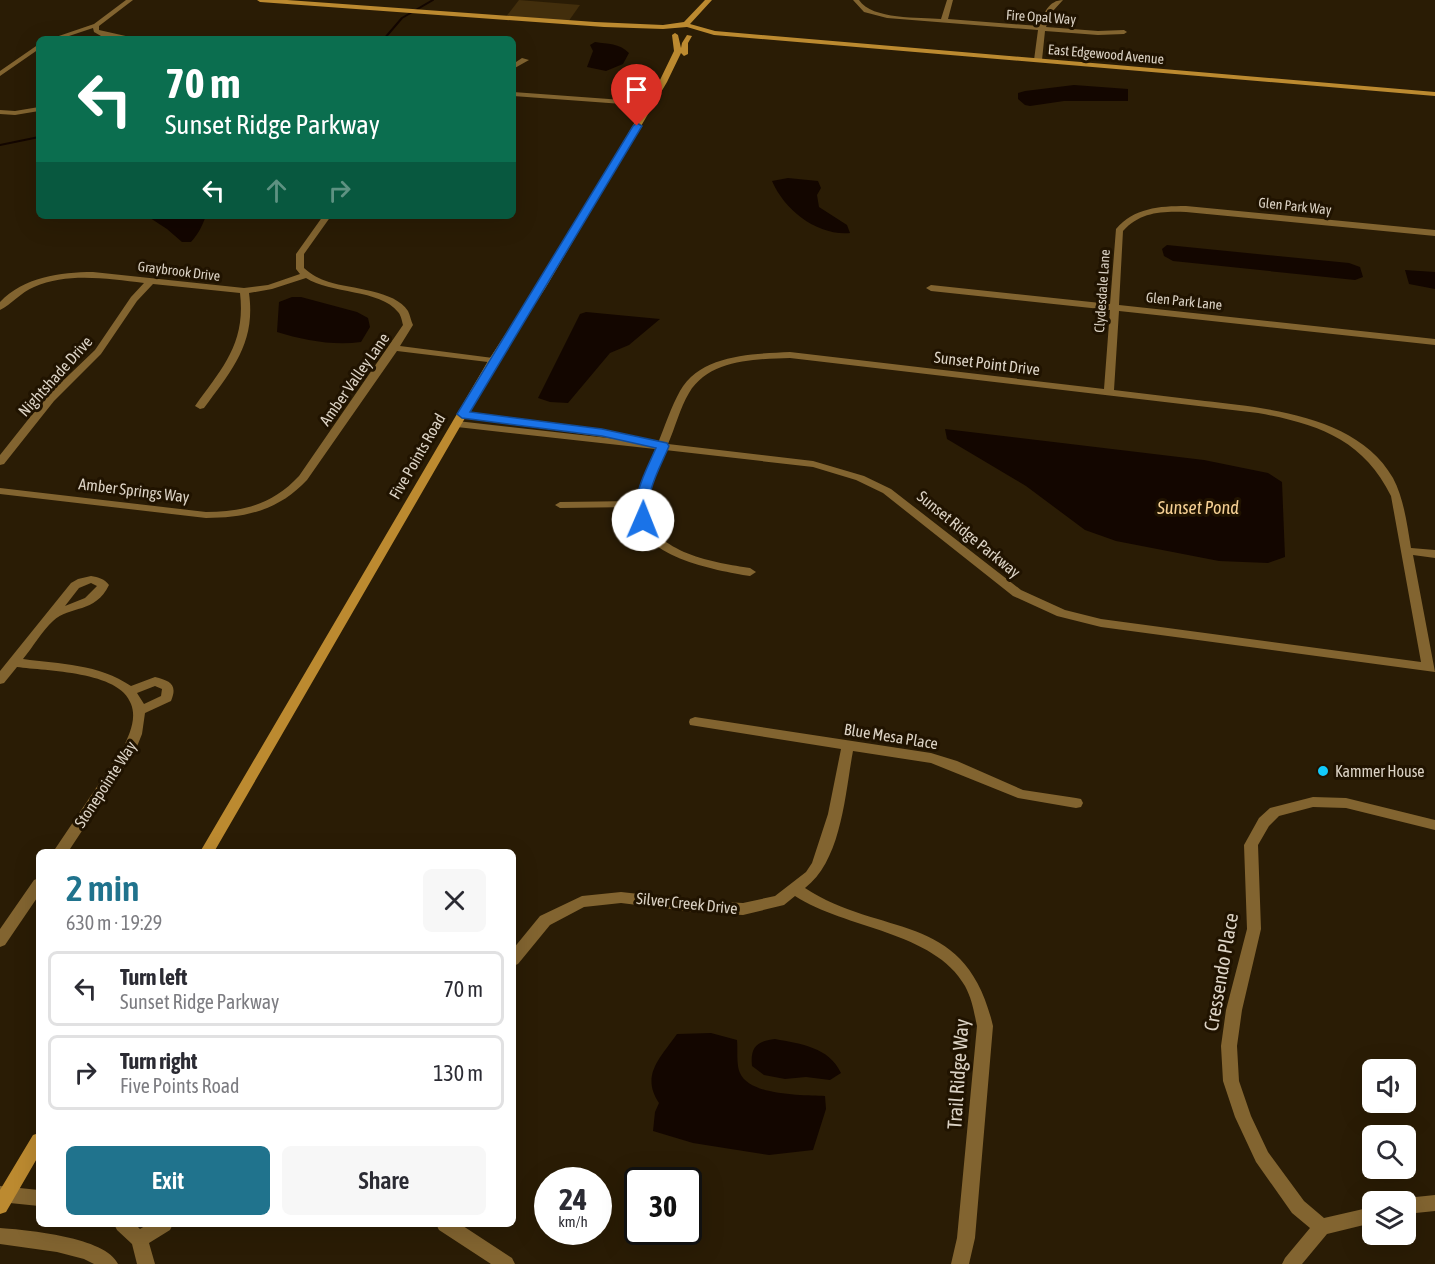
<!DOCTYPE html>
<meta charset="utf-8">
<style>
:root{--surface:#fff;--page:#f7f7f7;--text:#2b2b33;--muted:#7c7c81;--line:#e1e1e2;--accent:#20738d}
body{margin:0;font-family:"Asap Condensed",sans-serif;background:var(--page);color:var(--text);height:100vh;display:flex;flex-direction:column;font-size:22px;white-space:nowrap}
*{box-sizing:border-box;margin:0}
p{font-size:20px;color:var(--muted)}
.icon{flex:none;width:33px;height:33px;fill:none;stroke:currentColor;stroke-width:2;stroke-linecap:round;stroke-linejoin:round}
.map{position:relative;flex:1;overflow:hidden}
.drawer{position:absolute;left:36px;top:849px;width:480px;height:378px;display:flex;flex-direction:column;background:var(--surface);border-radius:9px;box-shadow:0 6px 24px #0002}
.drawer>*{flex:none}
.guide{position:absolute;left:36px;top:36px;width:480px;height:183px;border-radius:9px;box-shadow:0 6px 24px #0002;background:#0b6e4f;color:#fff;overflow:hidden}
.tools{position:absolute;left:1362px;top:1059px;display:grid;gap:12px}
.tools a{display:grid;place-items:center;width:54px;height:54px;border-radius:9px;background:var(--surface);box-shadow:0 6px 24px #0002;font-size:30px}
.speed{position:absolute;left:534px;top:1167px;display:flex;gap:12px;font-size:30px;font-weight:700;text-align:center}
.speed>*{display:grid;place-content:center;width:78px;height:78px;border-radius:50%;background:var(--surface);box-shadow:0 6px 24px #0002;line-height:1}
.speed small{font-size:15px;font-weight:400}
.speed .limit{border:3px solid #111;border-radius:9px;background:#fff;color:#111}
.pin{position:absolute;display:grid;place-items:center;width:51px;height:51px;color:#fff;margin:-62px -26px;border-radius:50% 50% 50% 0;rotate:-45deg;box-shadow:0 0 6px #0007}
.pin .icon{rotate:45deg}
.me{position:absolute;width:66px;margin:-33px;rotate:1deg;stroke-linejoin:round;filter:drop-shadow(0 0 4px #0008)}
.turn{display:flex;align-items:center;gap:21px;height:126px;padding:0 30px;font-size:27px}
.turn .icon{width:78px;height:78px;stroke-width:2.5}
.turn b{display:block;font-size:42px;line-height:51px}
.lanes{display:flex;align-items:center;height:57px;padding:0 30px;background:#0003;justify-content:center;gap:30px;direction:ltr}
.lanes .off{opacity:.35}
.round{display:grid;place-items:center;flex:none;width:63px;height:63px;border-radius:9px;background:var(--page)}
.head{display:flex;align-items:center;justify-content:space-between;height:102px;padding:0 30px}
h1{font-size:36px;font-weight:600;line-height:45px;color:var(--accent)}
.action{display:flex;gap:12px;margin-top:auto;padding:12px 30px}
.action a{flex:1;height:69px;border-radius:9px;background:var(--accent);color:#fff;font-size:24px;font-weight:600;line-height:69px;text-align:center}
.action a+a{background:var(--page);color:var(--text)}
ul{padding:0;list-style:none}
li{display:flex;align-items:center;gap:18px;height:75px;margin:0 12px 9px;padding:0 18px;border:3px solid var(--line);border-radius:9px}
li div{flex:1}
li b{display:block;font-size:22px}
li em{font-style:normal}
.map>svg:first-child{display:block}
.green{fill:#422e0c}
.water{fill:#130600}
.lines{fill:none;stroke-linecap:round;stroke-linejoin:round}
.stream{stroke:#130600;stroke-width:2}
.street{fill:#826430;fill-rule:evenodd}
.secondary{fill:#bc8a30;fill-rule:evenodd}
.route{fill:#1a73e8;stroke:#114b97;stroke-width:1.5}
.poi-dot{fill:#12cafb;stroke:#201300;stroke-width:2}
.labels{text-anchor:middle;stroke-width:6;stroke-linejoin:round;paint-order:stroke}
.far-street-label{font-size:14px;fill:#dcd3c5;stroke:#201300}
.street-label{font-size:16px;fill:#dcd3c5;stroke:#201300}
.poi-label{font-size:16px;fill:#dcd3c5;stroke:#201300;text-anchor:start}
.water-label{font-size:18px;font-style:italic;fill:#f7d195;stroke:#201300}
.near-street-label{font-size:20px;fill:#dcd3c5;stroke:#201300}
</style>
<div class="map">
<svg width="1435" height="1264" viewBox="0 0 1435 1264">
<rect width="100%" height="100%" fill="#2a1c05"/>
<!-- green -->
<path class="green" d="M519,0l61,5 -12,17 -63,-4z"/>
<!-- water -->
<path class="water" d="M595,42c13,2 24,1 34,11l-6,11 -17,7 -19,-4 6,-16 -3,-6z
M1074,85l54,4v12h-64l-34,5 -5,-1 -7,-6v-6l7,-2z
M788,178l30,3 3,7 -4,7 2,12 28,18 3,8c-32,3 -65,-22 -78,-52z
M147,216h59c-4,10 -7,17 -15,26h-9l-15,-13z
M1167,245l182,18 11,4 3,10 -8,3 -182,-19 -9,-5 -2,-7z
M1405,270l30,2v17l-26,-5z
M292,297h9l56,15 11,6 2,9 -9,15c-28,4 -58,-2 -84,-10l2,-30z
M586,312l74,7 -31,26 -19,8 -42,50 -18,-1 -12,-4 42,-84z
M945,429l259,31 64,13 14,9 3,75 -17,6 -49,-2 -103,-20 -31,-11 -59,-44 -79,-47z
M711,1033l26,7c1,9 -1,25 3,33 10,23 63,22 85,23l1,13 -13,41 -44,5 -76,-12 -40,-12 2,-19 4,-9c-19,-28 2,-46 18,-69z
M775,1039c26,5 54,8 66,34l-11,7 -24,-3 -21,2 -21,-4 -12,-9c-2,-19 5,-25 23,-27z"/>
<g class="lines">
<!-- stream -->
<path class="stream" d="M384,39l18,-21 31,-18
M0,145l39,-8"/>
<!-- street -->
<path class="street" d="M126,0h7l-34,26v4l40,9h-18l-20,-3 -7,-4 -1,-4 -33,11h-10l44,-15z
M853,0h6c13,20 61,17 82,19l6,-19h6l-5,19 91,7c4,-12 10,-26 24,-26l-11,12 -6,15 52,4 26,-1 3,2 -3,2 -26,1 -53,-4 -3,29 -4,2 -4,-2 4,-30 -151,-12 -23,-6z
M39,44v5l-39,27v-5z
M522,58l7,2 -16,9v-5z
M513,92l137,10 4,2 -4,2 -137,-10z
M39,107v4l-24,4 -15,-1v-4l15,1z
M1186,206l249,24v6l-249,-24c-24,-1 -46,0 -63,19l-4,74 316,34v6l-316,-34 -5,79c30,4 61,7 91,11 62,7 153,15 188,77 11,21 14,46 18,70l24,2v8l-22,-3 22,117 -334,-45 -44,-11 -44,-20 -130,-103 -27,-13 -43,-13 -148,-17c-7,19 -21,41 -18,62 5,41 70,51 103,56l6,4 -6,4c-35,-6 -118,-20 -114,-69l-76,1 -5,-3 5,-3 77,-1 1,-10 17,-42 -198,-22 -5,-3 5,-3 160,18 -159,-23v-4l4,-1 156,22 5,3 -5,3 40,4c7,-17 13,-36 22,-52 21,-37 73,-37 110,-39l314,37 6,-79 -179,-19 -5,-3 5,-3 179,19 6,-75c18,-21 43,-23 70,-23zM790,358l468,55c59,11 105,26 133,83l30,166 -320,-43 -36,-9 -44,-20 -130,-101 -27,-13 -51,-15 -145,-17c7,-16 12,-36 21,-51 20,-34 67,-34 101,-35z
M323,216h8l-27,38v14c8,7 15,11 25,14 22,7 66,8 79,29 2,4 3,10 5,14l-13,21 93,12 3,1v4l-99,-12 -90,129c-28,30 -61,38 -101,38l-206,-24v-6l206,24c38,0 67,-8 93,-36l104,-151c-1,-4 -2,-10 -5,-13 -18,-23 -68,-18 -92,-34l-34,11 -23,4c7,50 -17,77 -45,115l-4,1 -5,-3c27,-38 51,-62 45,-113l-87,-9 -16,17 -36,53 -47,47 -50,63 -4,1v-10l46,-58 49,-47 36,-53 13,-14c-36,-4 -75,-11 -110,4 -13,5 -23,18 -34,23v-8c24,-25 60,-30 93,-30l151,16 24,-3 32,-11 -4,-5v-15z
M91,576c7,1 14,3 18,9 -14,29 -39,20 -56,36 -11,10 -20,26 -30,38 37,5 76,5 108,27l24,-9c15,4 23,7 16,24l-26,12 -3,21 -6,15 -68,103h-15l70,-104c6,-13 14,-29 8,-44 -11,-33 -85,-33 -114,-37l-13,16 -4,1v-13l71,-88 7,-4zM91,583l6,3 -12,12 -20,8 14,-18zM155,686l7,3 -1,7 -17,8 -7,-11z
M695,717l236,36 26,8 66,29 53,8 5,1 2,4 -2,4 -5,1 -58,-10 -87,-35 -78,-12c-8,42 -11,109 -48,137 78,51 161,21 188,138l-18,212 -6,26h-18l6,-26 20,-212c-3,-14 -5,-27 -12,-40 -31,-55 -120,-57 -170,-90l-11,9 -41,10 -40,-2 -82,-10 -37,4 -34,18 -32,39 -5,2v-17l27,-33 42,-20 39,-4 82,9 40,2 32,-7 31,-24 6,-9 16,-49 13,-65 -151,-24 -1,-3 1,-3z
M1313,797l33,1 89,22v10l-89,-22 -33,-1 -34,9 -10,10 -11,19 3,84 -19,81 -5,36 2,35 12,35 17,36 36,49 20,17 48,-11v16l-45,11 -25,30h-20l3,-6 25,-30 -18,-15 -36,-51 -21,-45 -12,-36 -2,-35 5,-36 21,-81 -3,-84 15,-27 11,-10z
M39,878v17l-34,50 -5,2v-18l34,-49z
M0,1186l39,4v16l-39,-4z
M1435,1195v16l-29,3v-12h-6l6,-4z
M114,1224h21l5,5 8,-5h25l-3,6 -21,13 6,21h-18l-5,-20 -15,-14z
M436,1224h24l52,34 3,6h-24l-52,-34z
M0,1228c27,2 106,9 118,36h-24l-10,-5 -27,-7 -57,-8z"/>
<!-- secondary -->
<path class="secondary" d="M257,0h30l308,22 68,3 21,-3 21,-22h7l-22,24 25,7 720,61v4l-721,-61 -27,-8 -24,2 -59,-2 -344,-25z
M675,33l3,2 3,13 1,-5 5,-8 5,1 -4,7v11l-4,2 -3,-3 -14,29 -121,205 -48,74 -284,491h-14l288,-491 48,-74 123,-205 15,-31 -2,-16z
M39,1133v22l-33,57 -6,2v-24l33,-55z"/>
</g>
<!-- route -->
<path class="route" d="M637,123l5,3 -172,286 132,17 65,14 2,3c-10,24 -25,47 -19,74l-7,3 -6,-3c-5,-26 9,-49 19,-72l-54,-12 -140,-18 -5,-4 176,-288z"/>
<!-- markers -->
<circle class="poi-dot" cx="1323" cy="771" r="6"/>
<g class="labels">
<!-- far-street labels -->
<g class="far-street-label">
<text transform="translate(1041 17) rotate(4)" y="5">Fire Opal Way</text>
<text transform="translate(1106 54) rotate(5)" y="5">East Edgewood Avenue</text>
<text transform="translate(1295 206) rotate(6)" y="5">Glen Park Way</text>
<text transform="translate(179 271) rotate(7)" y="5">Graybrook Drive</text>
<text transform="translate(1102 291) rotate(-86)" y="5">Clydesdale Lane</text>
<text transform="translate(1184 301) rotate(6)" y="5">Glen Park Lane</text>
</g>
<!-- street labels -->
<g class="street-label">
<text transform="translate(987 363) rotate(7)" y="6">Sunset Point Drive</text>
<text transform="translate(55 376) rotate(-48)" y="6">Nightshade Drive</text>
<text transform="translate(354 379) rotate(-55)" y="6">Amber Valley Lane</text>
<text transform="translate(417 456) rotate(-60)" y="6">Five Points Road</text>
<text transform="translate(134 490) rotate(7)" y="6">Amber Springs Way</text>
<text transform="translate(969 534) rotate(39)" y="6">Sunset Ridge Parkway</text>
<text transform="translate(891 736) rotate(9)" y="6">Blue Mesa Place</text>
<text transform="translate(105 784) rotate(-57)" y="6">Stonepointe Way</text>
<text transform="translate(687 903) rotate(6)" y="6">Silver Creek Drive</text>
</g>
<!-- poi labels -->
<g class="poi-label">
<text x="1335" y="777">Kammer House</text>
</g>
<!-- water labels -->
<g class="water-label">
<text x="1198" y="514">Sunset Pond</text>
</g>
<!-- near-street labels -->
<g class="near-street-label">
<text transform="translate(1221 972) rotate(-80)" y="7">Cressendo Place</text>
<text transform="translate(958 1074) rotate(-86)" y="7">Trail Ridge Way</text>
</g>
</g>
</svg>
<div class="tools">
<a><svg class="icon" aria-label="sound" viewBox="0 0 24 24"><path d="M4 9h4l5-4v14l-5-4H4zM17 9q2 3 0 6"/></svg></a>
<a><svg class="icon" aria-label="search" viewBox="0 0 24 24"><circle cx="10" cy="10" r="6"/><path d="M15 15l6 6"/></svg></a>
<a><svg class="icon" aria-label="layers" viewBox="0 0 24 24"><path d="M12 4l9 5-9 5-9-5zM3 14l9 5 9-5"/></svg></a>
</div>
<div class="speed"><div>24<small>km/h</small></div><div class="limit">30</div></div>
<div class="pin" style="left:637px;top:126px;background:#d93025"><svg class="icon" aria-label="arrive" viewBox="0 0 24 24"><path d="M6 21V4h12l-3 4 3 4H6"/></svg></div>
<svg class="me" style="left:643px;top:520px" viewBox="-20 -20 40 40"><circle r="19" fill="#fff"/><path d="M0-13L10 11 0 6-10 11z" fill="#1a73e8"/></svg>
<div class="guide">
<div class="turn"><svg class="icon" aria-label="left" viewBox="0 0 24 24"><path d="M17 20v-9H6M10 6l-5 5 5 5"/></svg><div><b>70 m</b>Sunset Ridge Parkway</div></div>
<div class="lanes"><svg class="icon" aria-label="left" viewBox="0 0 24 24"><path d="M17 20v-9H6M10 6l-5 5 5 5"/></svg><svg class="icon off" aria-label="ahead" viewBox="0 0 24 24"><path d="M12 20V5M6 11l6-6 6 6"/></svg><svg class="icon off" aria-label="right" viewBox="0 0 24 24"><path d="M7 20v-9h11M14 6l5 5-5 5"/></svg></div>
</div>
<section class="drawer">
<div class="head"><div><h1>2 min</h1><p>630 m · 19:29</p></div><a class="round"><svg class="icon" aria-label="close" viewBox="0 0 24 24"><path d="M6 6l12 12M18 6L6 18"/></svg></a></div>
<ul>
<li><svg class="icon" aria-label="left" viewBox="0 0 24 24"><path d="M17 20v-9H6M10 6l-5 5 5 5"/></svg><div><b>Turn left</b><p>Sunset Ridge Parkway</p></div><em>70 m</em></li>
<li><svg class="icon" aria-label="right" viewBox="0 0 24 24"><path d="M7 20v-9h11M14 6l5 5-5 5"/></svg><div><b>Turn right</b><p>Five Points Road</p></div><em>130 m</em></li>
</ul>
<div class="action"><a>Exit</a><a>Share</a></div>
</section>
</div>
